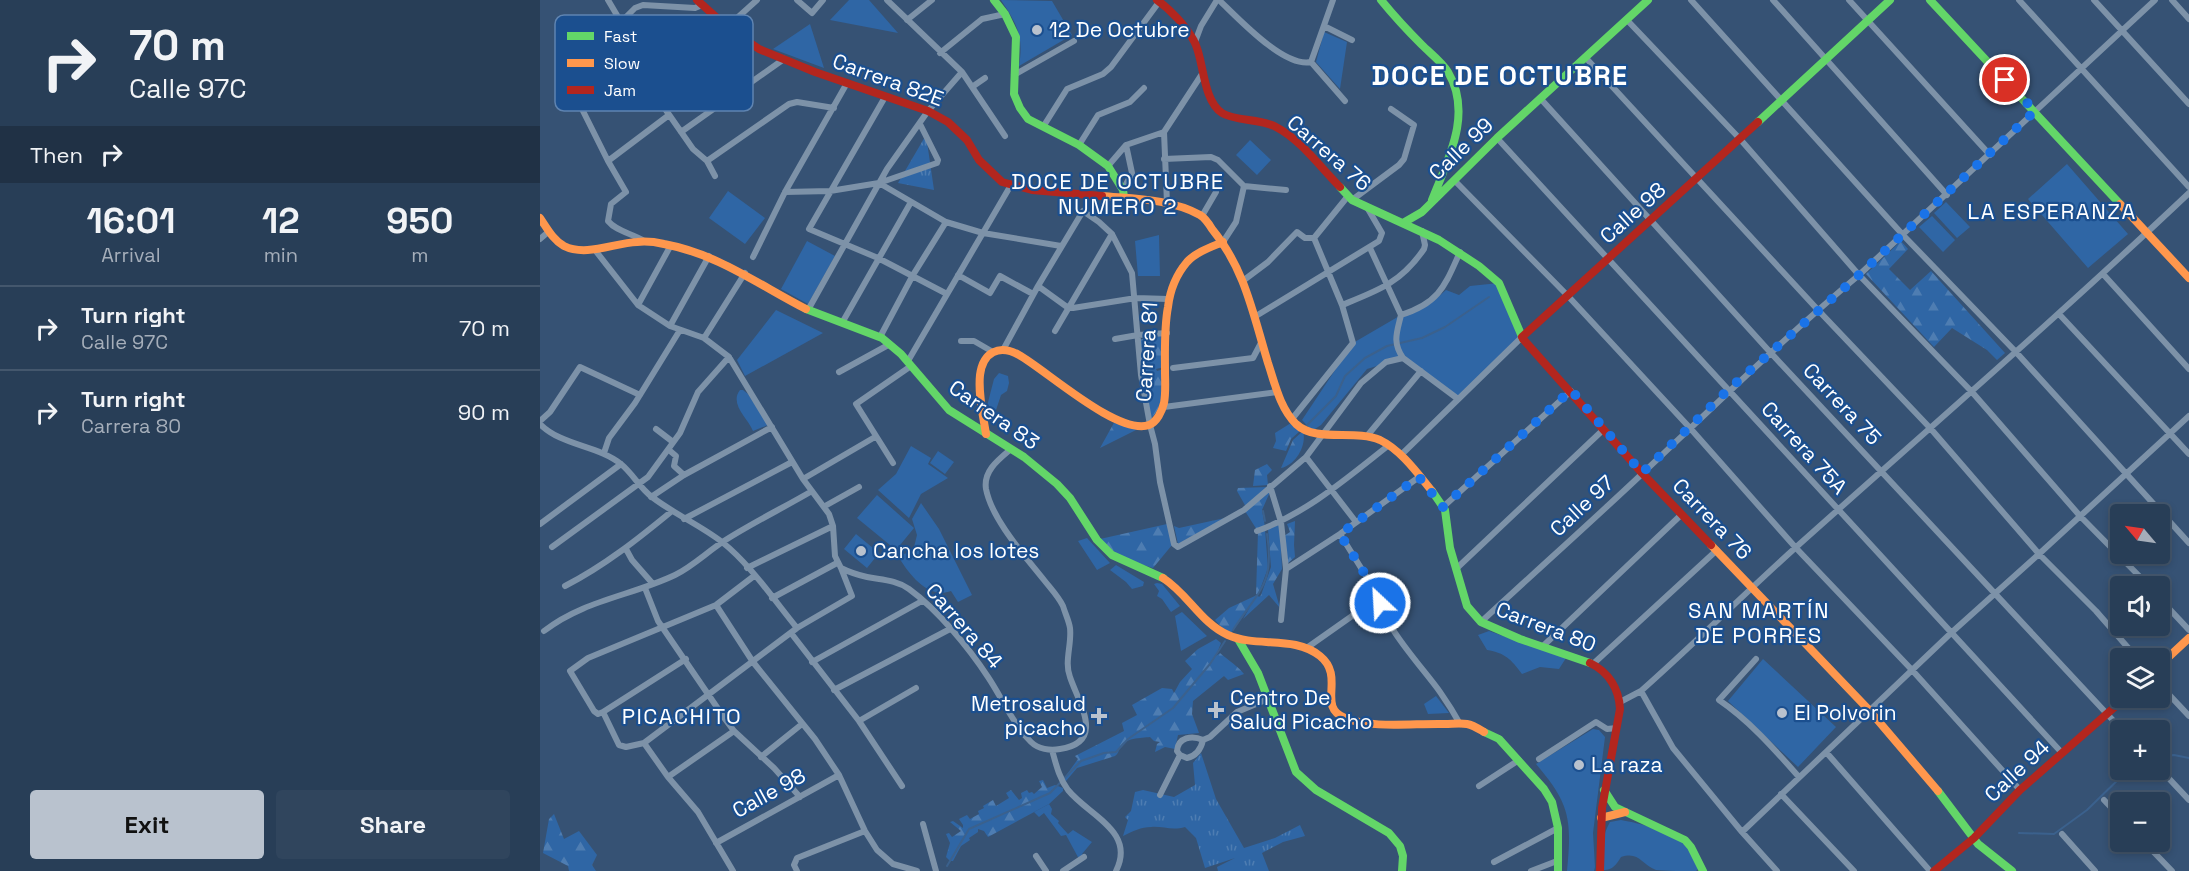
<!DOCTYPE html>
<meta charset="utf-8">
<style>
:root{--surface:#283e57;--page:#30455d;--text:#f1f3f6;--muted:#a5aeba;--line:#44576d;--accent:#b9c2ce}
body{margin:0;font-family:"Space Grotesk",sans-serif;background:var(--page);color:var(--text);height:100vh;display:flex;flex-direction:column;font-size:22px;white-space:nowrap}
*{box-sizing:border-box;margin:0}
p{font-size:20px;color:var(--muted)}
.icon{flex:none;width:33px;height:33px;fill:none;stroke:currentColor;stroke-width:2;stroke-linecap:round;stroke-linejoin:round}
.map{position:relative;flex:1;overflow:hidden}
.drawer{display:flex;flex-direction:column;background:var(--surface);width:540px}
.drawer>*{flex:none}
.hud{background:#283e57;color:var(--text);overflow:hidden}
.needle{width:39px;rotate:299deg}
.fabs{position:absolute;left:1570px;top:504px;display:grid;gap:12px}
.fabs a{display:grid;place-items:center;width:60px;height:60px;border-radius:6px;background:var(--surface);box-shadow:0 3px 9px #0003,0 0 0 2px var(--line);font-size:30px}
.pin{position:absolute;display:grid;place-items:center;width:51px;height:51px;color:#fff;margin:-26px;border:3px solid #fff;border-radius:50%;box-shadow:0 2px 6px #0007}
.me{position:absolute;width:66px;margin:-33px;rotate:335deg;stroke-linejoin:round;filter:drop-shadow(0 0 4px #0008)}
.turn{display:flex;align-items:center;gap:21px;height:126px;padding:0 30px;font-size:27px}
.turn .icon{width:78px;height:78px;stroke-width:2.5}
.turn b{display:block;font-size:42px;line-height:51px}
.then{display:flex;align-items:center;height:57px;padding:0 30px;background:#0003;gap:12px;font-size:22px}
.eta{display:flex;justify-content:space-evenly;align-items:center;height:102px;text-align:center}
.eta b{font-size:36px;font-weight:700;line-height:42px}
.button{display:flex;gap:12px;margin-top:auto;padding:12px 30px}
.button a{flex:1;height:69px;border-radius:6px;background:var(--accent);color:#111;font-size:24px;font-weight:700;line-height:69px;text-align:center}
.button a+a{background:var(--page);color:var(--text)}
ul{padding:0;list-style:none}
li{display:flex;align-items:center;gap:18px;height:84px;padding:0 30px;border-top:2px solid var(--line)}
li div{flex:1}
li b{display:block;font-size:22px}
li em{font-style:normal}
main{display:flex;flex:1;min-height:0}
.map>svg:first-child{display:block}
.grass{fill:url(#grass-tufts)}
.forest{fill:url(#forest-firs)}
.green{fill:#2f66a5}
.lines{fill:none;stroke-linecap:round;stroke-linejoin:round}
.stream{stroke:#3b618d;stroke-width:2}
.street{stroke:#7d92a8;stroke-width:6}
.fast{stroke:#63d668;stroke-width:8}
.slow{stroke:#ff974d;stroke-width:8}
.jam{stroke:#b3261e;stroke-width:8}
.route{stroke:#1a73e8;stroke-width:10;stroke-dasharray:0 18}
.poi-dot{fill:#b9c2ce;stroke:#1b4f8f;stroke-width:2}
.labels{text-anchor:middle;stroke-width:4.5;stroke-linejoin:round;paint-order:stroke}
.poi-label{font-size:21px;fill:#fff;stroke:#1b4f8f;text-anchor:start}
.street-label{font-size:21px;fill:#fff;stroke:#1b4f8f}
.neighbourhood-label{font-size:22px;letter-spacing:1.5px;fill:#fff;stroke:#1b4f8f}
.district-label{font-size:27px;font-weight:bold;letter-spacing:1.5px;fill:#fff;stroke:#1b4f8f}
.key{fill:#1b4f8f;stroke:#5f84b1;stroke-width:1.5}
.key-label{font-size:16px;fill:#fff}
</style>
<main>
<section class="drawer">
<div class="hud">
<div class="turn"><svg class="icon" aria-label="right" viewBox="0 0 24 24"><path d="M7 20v-9h11M14 6l5 5-5 5"/></svg><div><b>70 m</b>Calle 97C</div></div>
<div class="then">Then<svg class="icon" aria-label="right" viewBox="0 0 24 24"><path d="M7 20v-9h11M14 6l5 5-5 5"/></svg></div>
</div>
<div class="eta">
<div><b>16:01</b><p>Arrival</p></div>
<div><b>12</b><p>min</p></div>
<div><b>950</b><p>m</p></div>
</div>
<ul>
<li><svg class="icon" aria-label="right" viewBox="0 0 24 24"><path d="M7 20v-9h11M14 6l5 5-5 5"/></svg><div><b>Turn right</b><p>Calle 97C</p></div><em>70 m</em></li>
<li><svg class="icon" aria-label="right" viewBox="0 0 24 24"><path d="M7 20v-9h11M14 6l5 5-5 5"/></svg><div><b>Turn right</b><p>Carrera 80</p></div><em>90 m</em></li>
</ul>
<div class="button"><a>Exit</a><a>Share</a></div>
</section>
<div class="map">
<svg width="1649" height="871" viewBox="0 0 1649 871">
<defs>
<pattern id="grass-tufts" width="24" height="20" patternUnits="userSpaceOnUse" patternTransform="scale(1.5)"><rect width="24" height="20" fill="#2f66a5"/><path d="M3 7l-1-3M5 7V3M7 7l1-3M15 17l-1-3M17 17v-4M19 17l1-3" fill="none" stroke="#4e7db2"/></pattern>
<pattern id="forest-firs" width="22" height="20" patternUnits="userSpaceOnUse" patternTransform="scale(1.5)"><rect width="22" height="20" fill="#2f66a5"/><path d="M5 1l3.5 6h-7zM16 11l3.5 6h-7z" fill="#4e7db2"/></pattern>
</defs>
<rect width="100%" height="100%" fill="#365274"/>
<!-- grass -->
<path class="grass" d="M386,135l8,55 -36,-7z
M661,753l15,46 28,49 31,-10 25,-13 5,11 -22,6 -21,11 7,18h-51l-1,-4 18,-9 -30,10 -9,-30 -11,-11c-13,4 -22,-1 -34,0 -10,0 -18,4 -28,9l5,-16 -3,-3 6,-6 4,-19 8,-2 31,7 21,-12 -2,-22z"/>
<!-- forest -->
<path class="forest" d="M1361,241l7,8 -19,20 21,21 21,-19 74,82 -8,7 -10,-10 -35,-22 -18,19 -68,-73z
M625,335l-1,32 -8,2 1,2 7,-2c-1,19 0,37 -14,51l-12,-80z
M575,421l25,7 -40,20z
M751,423l10,7 -10,9 -5,12 -13,-3 3,-7 -1,-8z
M763,431c4,14 -7,34 -22,37l12,-28z
M727,464l5,6 -5,5 1,10 -15,1 2,-16z
M728,487l-22,20 -9,-16 1,-3z
M729,488l1,4 -8,18 3,17 -8,3 -12,-19z
M685,518l-47,26 -4,-18 5,2z
M755,521l-1,24 1,12 -8,7 -3,-28 6,-4 -3,-8z
M627,524l5,21 -19,23 -32,-10 -21,-19z
M740,524l2,45 -9,15 7,24 -11,-13 -26,24 7,-12 -19,26 -6,-2 -10,-11 14,-12 28,-13 2,2 2,-2 10,-28 -3,-38z
M725,529l3,39 -10,27 -2,-1 2,-62z
M676,639l5,4 -5,13 4,-3c8,7 19,14 24,21l-16,6 -4,-4 -31,25 -1,13 7,19 -21,2 -3,14 -10,-2 -10,5 2,-8 3,-2 -6,-1 -4,-4c-9,1 -26,1 -30,10 -1,3 -2,7 -5,9l-38,12 -11,13 -2,-2 1,-2 13,-18 -3,-3 49,-25 -2,-8 15,-8 -5,-10 30,-17 10,1 2,4 6,-11 12,-13 -7,-8 13,-12z
M503,780l4,8 8,-3 8,3v3l-14,13 -61,33 -4,-6 -6,-2v3l-9,6 1,2 -9,6 -8,15h-3l-4,-4 4,-14 -4,-9 3,-1 3,4 9,-6 -11,-9 3,-1 10,7v-3l-4,-6 8,-4 3,4 9,-5 -1,-3 6,-3 -1,-2 10,-6 3,6 13,-8 -3,-5 5,-3 8,10 3,-2 -1,-5 6,-3 2,3 3,-1 2,2 8,-7 -3,-6z
M14,814l10,25 15,-8 18,24 -5,10 4,6h-27l-1,-5 -25,-13 6,-34z"/>
<!-- green -->
<path class="green" d="M309,0h20l29,33 -68,-13z
M461,0l51,1 20,34 -53,31c5,-30 -2,-42 -18,-66z
M270,24l14,44 -51,-19z
M784,32l23,10 -7,47 -24,-27z
M710,140l21,20 -14,15 -21,-20z
M1527,164l61,70 -40,34 -60,-69z
M188,191l37,27 -20,26 -36,-26z
M1406,202l24,25 -13,11 -23,-25z
M1392,216l23,24 -12,12 -24,-25z
M619,235l1,41h-22l-3,-35z
M267,241l28,15 -27,48 -27,-15z
M959,283l23,54 -64,62 -55,-41 -36,11 -46,56 -9,6 -10,-11 51,-77 48,-28 35,-16 10,-9 13,5 11,-9z
M236,310l47,23 -78,43 -8,-16z
M459,373l9,3 1,7 -2,8 -6,4 -5,15 -9,-4 7,-27z
M200,390h3l5,4 20,31 -15,6c-5,-13 -24,-27 -13,-41z
M371,446l20,12 -3,6 20,14 -27,16 -12,24 -31,-28 18,-16z
M398,451l16,11 -9,12 -15,-11z
M337,495l37,33 -18,22 -39,-32z
M381,503l18,26 33,66 -14,7 -7,-11c-23,9 -43,-18 -53,-35l15,-5 4,-16 -5,-16z
M316,534l23,19 -12,15 -23,-19z
M547,538l23,25 -13,7 -19,-29z
M576,565l28,17 -1,4 -11,3 -6,-7 -16,-12z
M617,583l5,1 18,22 -9,6 -9,-13 -5,-3 2,-5 -5,-7z
M642,612l25,24 -26,15 -6,-35z
M949,631l77,27 -7,11 -19,-2 -18,7c-11,-15 -17,-21 -35,-24l-9,-15z
M1223,659l73,68 -38,40 -70,-66z
M896,696l13,17 -21,1 -4,-10z
M1053,729l6,1 6,7 -12,96 2,34 -1,4h-27c5,-52 3,-67 -31,-107z
M509,804l3,5 -1,5 8,7 -1,2 10,11 5,-4 19,12 -10,12 1,2 -4,3 -13,-24 -5,1 -17,-23 -5,4 -5,-5z
M1081,820c18,3 54,12 67,27 4,6 7,15 10,22l-2,2c-11,0 -30,0 -40,-1 -15,-6 -17,-19 -35,-13 -5,8 -9,14 -19,13 0,-17 -1,-33 8,-48z"/>
<g class="lines">
<!-- stream -->
<path class="stream" d="M766,426l30,-30 9,-20 20,-18 22,-12 35,-8 23,-11 44,-30
M723,511l2,10
M693,630c25,-39 42,-45 34,-96
M1620,756l14,-1 15,3
M1479,833l35,1 33,-24 41,-40
M407,866l22,-37 81,-36 31,-32 23,-8 12,-1 12,-13 45,-31 37,-44 15,-23"/>
<!-- street -->
<path class="street" d="M68,0l13,22 3,15 7,12 9,11 7,23 46,66 14,12 8,15
M257,0l15,13 11,-13
M347,0l75,72 43,64
M679,0c19,18 65,68 92,62l34,39
M1151,0l212,235 112,116 174,192
M1233,0l174,195
M1309,0l141,155
M1479,0l170,187
M1554,0l95,104
M1632,0l17,19
M367,20l25,-20
M1087,20l113,119 119,136 113,117 108,124 69,70
M81,22l14,-14 8,-3 52,3 7,-3
M784,26l28,14
M187,27l30,-27
M655,42l6,-16 16,-26
M400,53l42,-34 23,-5
M1045,57l233,253 113,119 108,125 57,57 41,47
M771,62l22,-62
M161,73l23,28
M474,75l60,-34
M432,87l13,-9
M34,93l34,68 18,31 -15,12 -3,17c9,11 24,12 36,20
M345,97l-76,132 69,29 69,36
M1000,98l230,254 352,378
M121,101l84,-60
M503,127l24,-38 36,-15 8,-7 48,-65
M141,132l103,-73
M624,132l3,71
M957,138l565,615
M539,145l19,-30 32,-13 14,-14
M624,159l47,-2 7,3 26,26 42,4
M68,161l61,-46
M167,161l82,-57 8,-2 37,6
M568,166l18,-21 38,-13 38,-58
M915,181l113,115 122,132 106,120 116,122 108,120
M339,183l58,-20 1,-3 -18,-36
M583,190l9,-17 -6,-28
M245,192l45,-1 49,-8 67,39 37,11 78,13
M812,200l47,-35 5,-6 10,-34 -23,-16
M662,216l14,-24
M774,238l34,-42
M0,239l7,-6
M683,242l13,-20 8,-36
M830,248l31,67
M55,250l43,55 32,21 34,12 25,19 74,122 26,35 4,12 2,30 6,12c8,4 17,7 26,9 15,3 29,3 42,12 29,21 60,59 79,88 14,21 25,47 43,65 7,7 19,9 29,7 46,-7 19,-45 10,-72 -6,-15 2,-33 0,-49 -1,-7 -5,-15 -7,-22 -5,-10 -12,-17 -19,-26 -19,-24 -52,-60 -58,-91 -3,-18 13,-30 25,-40
M213,257l32,-65 62,-109
M1563,274l86,95
M418,275l32,18 10,-17 33,18
M704,280l24,-18 29,-30 8,6h9l28,67 11,38 -61,76
M498,286l29,21 6,1 63,-10 32,1
M98,305l33,-60
M802,305c35,-14 59,-22 82,-56l1,-4 -3,-14
M268,310l79,-141 41,-58 34,-39
M1519,314l130,140
M861,315c-4,17 -9,27 2,43l55,41
M861,315c39,-12 44,-30 59,-63
M716,316l123,-75 3,-8 -14,-24
M302,323l69,-121
M130,326l39,-70
M515,331l57,-97
M340,337l33,-62 33,-53
M164,338l41,-65
M575,339l23,-4 29,-2
M421,341h13l19,11
M463,350l35,-64 45,-75 16,11 13,12 20,39 9,102 9,50 5,19 5,38 14,62 4,3 66,-37 62,-53 55,-74 25,-21 17,-4
M368,361l103,-176
M633,368l80,-10 9,-17
M299,372l51,-28
M624,407l113,-15
M0,421l10,-9 30,-45 60,28
M0,424c22,22 57,21 81,40 12,10 19,24 31,33 22,17 48,28 70,45 28,22 52,58 75,86
M116,429l17,13
M827,436l54,-65
M129,450l7,6 -2,10 10,9
M64,453l5,-15 26,-35 45,-73
M861,455l121,-118
M766,457l50,65
M353,463l-37,-59 55,-38
M263,479l72,-42
M730,486l11,36 5,47 -5,51
M111,497l33,-22 88,-48
M285,506l34,-19
M903,507l128,-116
M144,519l108,-57
M0,524l81,-60
M717,531c50,-18 90,-53 132,-86
M800,534l39,63c3,28 44,71 61,95 7,10 14,21 20,32
M12,547l96,-70 32,-44 18,-41 31,-35
M86,549l6,11 21,24
M207,568l86,-42
M917,568l147,-139
M746,569l54,-35 79,-57
M214,576l-38,29 -128,53 -18,13 24,40 4,3 5,-2 16,33 7,2 18,-4 153,-115 55,-32 -11,-28
M25,586c39,-20 73,-47 107,-75
M105,588l13,33 67,98 9,12 40,37 26,29
M232,598l65,-35
M1620,599l29,31
M176,605l37,57 62,77 24,36 26,56 12,19 16,14 24,7
M941,622c54,-50 109,-99 162,-149 71,-67 141,-135 216,-198l296,-275
M4,631c40,-31 87,-35 131,-56 18,-9 32,-23 49,-34 28,-18 59,-33 88,-50
M251,633l68,88 43,65
M768,647l71,-50
M1002,647l140,-133
M1216,659l-37,41c31,21 56,50 80,77
M272,662l110,-61
M1053,664l124,-114
M1620,685l29,31
M294,690l116,-61
M1101,691l32,57 69,84 35,39
M1080,702l21,-11c52,-46 101,-95 153,-142 132,-118 266,-234 395,-356
M63,712l83,-53
M319,721l57,-33
M104,743l24,34 30,35 35,59
M512,750c4,14 7,28 16,40 21,26 68,41 48,81
M1286,752l104,119
M640,755l7,3c9,-2 14,-9 16,-18l7,-3 27,-25 31,-13
M640,755l-3,-4c1,-14 15,-16 26,-11
M221,757l41,-33
M999,759l57,-37 11,7 10,-1
M1620,769l29,31
M128,777l66,-46
M939,786l40,-26
M1241,794l73,77
M620,795l20,-40
M1564,800l17,18
M383,824l13,47
M1202,832l209,-199 88,-79 150,-138
M1522,834l33,37
M1604,842l28,29
M176,843l123,-68
M496,856l10,15
M954,862l64,-34
M257,871l-3,-6 3,-7 68,-27
M523,871l21,-14
M991,871l26,-10"/>
<!-- fast -->
<path class="fast" d="M454,0l11,14 11,23 -2,57 6,14 8,11 51,26 29,21 15,24 1,7
M841,0c13,16 26,30 41,45 8,8 20,17 26,27 25,42 0,87 -16,128
M1390,0l190,204
M1218,122l132,-122
M800,187l12,13 87,40 40,26 20,17 24,56
M863,223l19,-11 75,-74 151,-138
M266,309l76,29 19,16 48,56 75,47 33,27 13,14 27,42 15,15 51,23
M892,491l13,19 5,38 17,58 14,16 39,17 70,24
M698,639l20,34 38,99 20,18 73,43 11,13 3,10 -1,15
M944,732l15,7 45,50 8,13 6,26v43
M1064,790l11,17 70,33 6,7 12,24
M1398,791l40,53 34,27"/>
<!-- slow -->
<path class="slow" d="M562,196c33,3 69,3 98,19 5,3 9,9 12,14 33,40 41,85 56,134 7,21 12,45 28,61 20,19 58,5 84,16 21,10 38,34 52,51
M1580,204l69,74
M0,218c7,10 13,22 24,28 22,11 50,-3 73,-4 9,-1 18,0 27,2 54,10 95,41 142,65
M446,434c-3,-19 -8,-40 -6,-59 3,-23 19,-31 39,-20 27,15 99,81 130,70 8,-3 13,-14 15,-22 2,-10 1,-22 1,-32 0,-21 -1,-43 3,-64 2,-17 8,-32 19,-45 9,-10 24,-15 36,-20
M1171,545l158,165 69,81
M623,578c25,16 38,45 65,57 29,13 66,0 92,21 26,21 -4,51 25,62 27,11 70,5 100,6 7,0 16,-1 22,0 6,1 12,5 17,8
M1620,665l29,-27
M1061,818l24,-6"/>
<!-- jam -->
<path class="jam" d="M157,0l30,27 32,22 56,23 113,39 20,11 19,18 12,20 23,22 30,8 70,6
M617,0c14,10 29,26 37,41 10,17 8,59 28,72 12,8 40,6 54,14 25,13 44,40 64,60
M982,337l236,-215
M983,339l119,134 69,72
M1050,663c19,9 29,26 30,46l-18,99 -2,63
M1394,871l40,-33 46,-48 105,-92"/>
</g>
<g class="lines">
<!-- route -->
<path class="route" d="M840,603l-1,-6 -39,-63 79,-57 24,30 128,-117 71,83 87,-84 130,-114 176,-164 -30,-31"/>
</g>
<!-- markers -->
<g class="poi-dot">
<circle cx="497" cy="30" r="6"/>
<circle cx="321" cy="551" r="6"/>
<path d="M673 701h6v6h6v6h-6v6h-6v-6h-6v-6h6z"/>
<circle cx="1242" cy="713" r="6"/>
<path d="M556 707h6v6h6v6h-6v6h-6v-6h-6v-6h6z"/>
<circle cx="1039" cy="765" r="6"/>
</g>
<g class="labels">
<!-- poi labels -->
<g class="poi-label">
<text x="509" y="37">12 De Octubre</text>
<text x="333" y="558">Cancha los lotes</text>
<text x="690" y="705">Centro De<tspan x="690" dy="24">Salud Picacho</tspan></text>
<text x="546" y="711" text-anchor="end">Metrosalud<tspan x="546" dy="24">picacho</tspan></text>
<text x="1254" y="720">El Polvorin</text>
<text x="1051" y="772">La raza</text>
</g>
<!-- street labels -->
<g class="street-label">
<text transform="translate(348 80) rotate(20)" y="7">Carrera 82E</text>
<text transform="translate(921 149) rotate(-44)" y="7">Calle 99</text>
<text transform="translate(789 153) rotate(41)" y="7">Carrera 76</text>
<text transform="translate(1093 213) rotate(-42)" y="7">Calle 98</text>
<text transform="translate(607 352) rotate(-86)" y="7">Carrera 81</text>
<text transform="translate(1302 404) rotate(47)" y="7">Carrera 75</text>
<text transform="translate(454 415) rotate(35)" y="7">Carrera 83</text>
<text transform="translate(1264 448) rotate(48)" y="7">Carrera 75A</text>
<text transform="translate(1042 506) rotate(-43)" y="7">Calle 97</text>
<text transform="translate(1172 519) rotate(46)" y="7">Carrera 76</text>
<text transform="translate(424 626) rotate(49)" y="7">Carrera 84</text>
<text transform="translate(1006 627) rotate(21)" y="7">Carrera 80</text>
<text transform="translate(1477 771) rotate(-43)" y="7">Calle 94</text>
<text transform="translate(229 793) rotate(-29)" y="7">Calle 98</text>
</g>
<!-- neighbourhood labels -->
<g class="neighbourhood-label">
<text x="578" y="189">DOCE DE OCTUBRE<tspan x="578" dy="25">NUMERO 2</tspan></text>
<text x="1512" y="219">LA ESPERANZA</text>
<text x="1219" y="618">SAN MARTÍN<tspan x="1219" dy="25">DE PORRES</tspan></text>
<text x="142" y="724">PICACHITO</text>
</g>
<!-- district labels -->
<g class="district-label">
<text x="960" y="85">DOCE DE OCTUBRE</text>
</g>
</g>
<!-- legend -->
<rect x="15" y="15" width="198" height="96" rx="9" class="key"/>
<rect x="27" y="32" width="27" height="8" fill="#63d668"/>
<rect x="27" y="59" width="27" height="8" fill="#ff974d"/>
<rect x="27" y="86" width="27" height="8" fill="#b3261e"/>
<g class="key-label">
<text x="64" y="42">Fast</text>
<text x="64" y="69">Slow</text>
<text x="64" y="96">Jam</text>
</g>
</svg>
<div class="fabs">
<a><svg class="needle" viewBox="-14 -14 28 28"><path d="M0-13l5 13h-10z" fill="#e53935"/><path d="M0 13l5-13h-10z" fill="#a5aeba"/></svg></a>
<a><svg class="icon" aria-label="sound" viewBox="0 0 24 24"><path d="M4 9h4l5-4v14l-5-4H4zM17 9q2 3 0 6"/></svg></a>
<a><svg class="icon" aria-label="layers" viewBox="0 0 24 24"><path d="M12 4l9 5-9 5-9-5zM3 14l9 5 9-5"/></svg></a>
<a>+</a>
<a>−</a>
</div>
<div class="pin" style="left:1465px;top:80px;background:#d93025"><svg class="icon" aria-label="arrive" viewBox="0 0 24 24"><path d="M6 21V4h12l-3 4 3 4H6"/></svg></div>
<svg class="me" style="left:840px;top:603px" viewBox="-20 -20 40 40"><circle r="17" fill="#1a73e8" stroke="#fff" stroke-width="3"/><path d="M0-11L8 9 0 5-8 9z" fill="#fff"/></svg>
</div>
</main>
